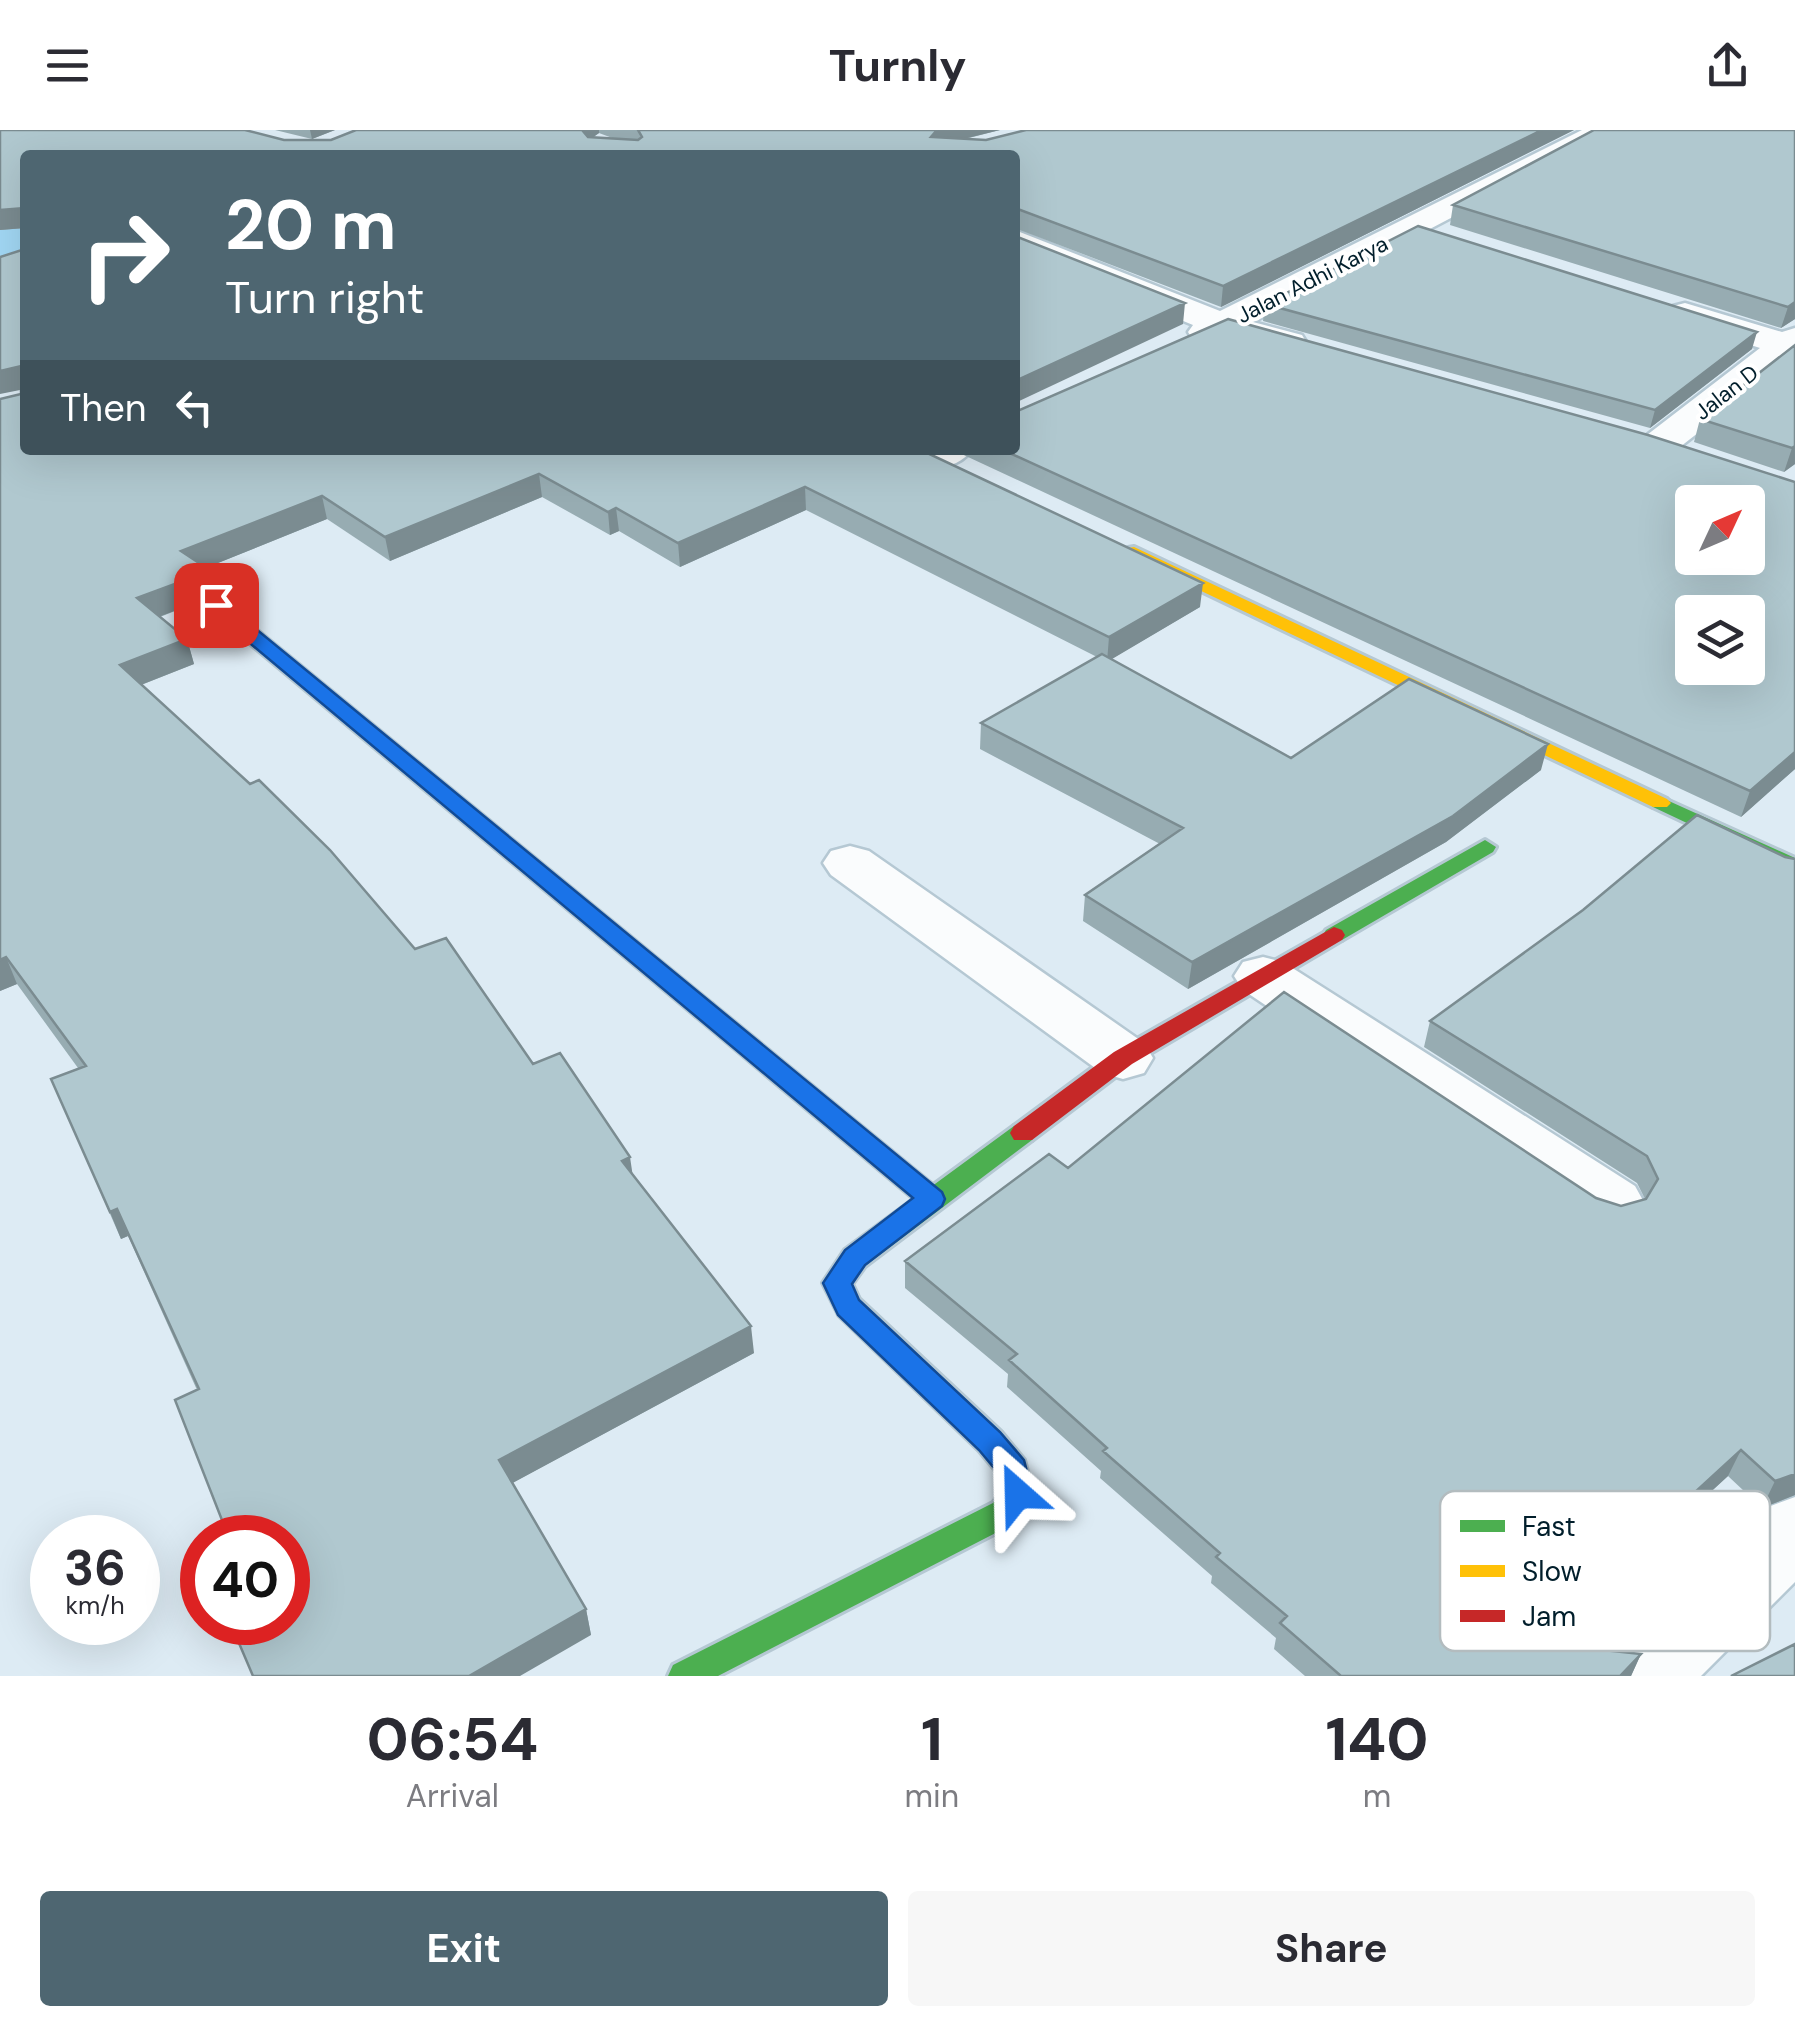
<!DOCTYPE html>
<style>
:root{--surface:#fff;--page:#f7f7f7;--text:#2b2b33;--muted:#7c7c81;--accent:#4e6671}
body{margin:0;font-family:"DM Sans",sans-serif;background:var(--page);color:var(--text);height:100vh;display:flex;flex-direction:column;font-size:38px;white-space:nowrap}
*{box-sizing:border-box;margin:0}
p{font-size:32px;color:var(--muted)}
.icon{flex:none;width:55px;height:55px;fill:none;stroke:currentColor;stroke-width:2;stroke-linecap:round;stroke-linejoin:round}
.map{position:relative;height:1546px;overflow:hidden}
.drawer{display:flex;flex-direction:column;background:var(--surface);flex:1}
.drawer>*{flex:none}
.hud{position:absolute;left:20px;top:20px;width:1000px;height:305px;border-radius:10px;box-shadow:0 10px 40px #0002;background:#4e6671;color:#fff;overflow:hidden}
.needle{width:65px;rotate:46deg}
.fabs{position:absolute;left:1675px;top:355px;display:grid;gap:20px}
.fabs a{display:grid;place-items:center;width:90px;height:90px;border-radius:10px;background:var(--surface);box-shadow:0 10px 40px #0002;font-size:50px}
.speed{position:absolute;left:30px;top:1385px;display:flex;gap:20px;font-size:50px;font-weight:700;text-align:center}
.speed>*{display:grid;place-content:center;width:130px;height:130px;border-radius:50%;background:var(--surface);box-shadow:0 10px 40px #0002;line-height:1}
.speed small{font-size:25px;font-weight:400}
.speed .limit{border:15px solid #d22;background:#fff;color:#111}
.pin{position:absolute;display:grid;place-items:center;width:85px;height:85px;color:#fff;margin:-42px;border-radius:20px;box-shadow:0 5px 15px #0006}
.me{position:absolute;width:110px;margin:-55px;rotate:335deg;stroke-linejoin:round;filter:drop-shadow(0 0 8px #0008)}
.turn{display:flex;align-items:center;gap:35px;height:210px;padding:0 40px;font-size:45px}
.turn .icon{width:130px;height:130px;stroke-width:2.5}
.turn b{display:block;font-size:70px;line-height:85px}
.then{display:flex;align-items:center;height:95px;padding:0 40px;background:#0003;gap:20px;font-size:38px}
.eta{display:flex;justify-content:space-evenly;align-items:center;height:170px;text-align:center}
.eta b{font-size:60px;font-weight:700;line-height:70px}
.primary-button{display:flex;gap:20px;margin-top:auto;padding:20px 40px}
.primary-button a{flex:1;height:115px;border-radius:10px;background:var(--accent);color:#fff;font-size:40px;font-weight:700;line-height:115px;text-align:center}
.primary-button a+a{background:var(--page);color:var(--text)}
header{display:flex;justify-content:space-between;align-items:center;height:130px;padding:0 40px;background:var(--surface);font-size:45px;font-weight:700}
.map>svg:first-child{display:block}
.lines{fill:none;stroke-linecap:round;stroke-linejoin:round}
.river{fill:#a2d8f5;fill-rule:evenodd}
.street-casing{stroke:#b5c8d3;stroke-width:5}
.fast-casing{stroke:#b5c8d3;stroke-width:6}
.slow-casing{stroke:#b5c8d3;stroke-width:6}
.jam-casing{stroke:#b5c8d3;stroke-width:6}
.street{fill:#fafcfd;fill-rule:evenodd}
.fast{fill:#4caf50;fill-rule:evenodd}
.slow{fill:#ffc107;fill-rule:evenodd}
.jam{fill:#c62828;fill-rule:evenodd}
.wall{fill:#97acb2;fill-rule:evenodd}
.shaded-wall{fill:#7b8c91}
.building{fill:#b0c8cf;stroke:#7b8c91;stroke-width:2.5;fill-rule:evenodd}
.route{fill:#1a73e8;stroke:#114b97;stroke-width:2.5}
.labels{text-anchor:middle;stroke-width:8;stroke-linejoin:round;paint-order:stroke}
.far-street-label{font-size:22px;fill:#011e2b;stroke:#fff}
.key{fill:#fff;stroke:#b3bcbf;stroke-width:2.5}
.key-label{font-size:28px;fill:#011e2b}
</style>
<header><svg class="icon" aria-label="menu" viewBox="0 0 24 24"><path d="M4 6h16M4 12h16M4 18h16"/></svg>Turnly<svg class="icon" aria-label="share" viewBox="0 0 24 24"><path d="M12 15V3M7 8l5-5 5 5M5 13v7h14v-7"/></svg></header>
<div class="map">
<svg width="1795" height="1546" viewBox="0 0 1795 1546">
<rect width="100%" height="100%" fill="#ddebf4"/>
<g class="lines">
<!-- river -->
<path class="river" d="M25,71v50l-25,6v-50z"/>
<defs>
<path id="street" d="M1582,0h36l-365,192 49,13 5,8 -5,8c-28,6 -52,-18 -78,-14 -12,1 -17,6 -31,3l-5,-8 5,-7 -178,-73v-22l205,81z
M1685,173l97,29 13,-4v29l-124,97h-28l-6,-8 6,-8 117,-90 -87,-28 -5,-7 5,-7z
M921,320h51c-12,16 -32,20 -50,15l-6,-8z
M850,716l19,5 275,192 9,15 -9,15 -21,6 -21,-6 -271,-198 -8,-12 8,-12z
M1263,827l20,5 352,224 10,18 -10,18 -23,7 -23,-7 -346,-232 -9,-14 9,-14z
M1795,1367v85l-94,94h-97l12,-27 152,-142z"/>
<path id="fast" d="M215,469l6,2 491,403 4,6 -4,6h-16l-487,-407 -3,-4z
M1660,667l135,61v16l-142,-67 -4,-4 4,-4z
M1485,710l11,7 -3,5 -151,88h-16l-3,-5 3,-5z
M1023,994l9,2 4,7 -4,7 -167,126 -13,18 7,15 142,133 23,28 9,34 -18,29 -297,153h-50l5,-11 320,-162 9,-12 -3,-17 -20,-24 -140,-135 -16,-32 22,-33 169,-124z"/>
<path id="slow" d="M1134,417l533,252 4,4 -4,4h-14l-525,-251v-8z
M704,872l8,2 229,188 4,7 -4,7 -9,3 -9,-3 -227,-190 -4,-6z"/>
<path id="jam" d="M1334,797l8,3 3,5 -3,5 -210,124 -100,76h-18l-4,-7 4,-7 100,-74z"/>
</defs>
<!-- street casing -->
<use href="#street" class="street-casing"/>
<!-- fast casing -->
<use href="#fast" class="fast-casing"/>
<!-- slow casing -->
<use href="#slow" class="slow-casing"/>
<!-- jam casing -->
<use href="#jam" class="jam-casing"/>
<!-- street -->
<use href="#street" class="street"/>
<!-- fast -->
<use href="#fast" class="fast"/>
<!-- slow -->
<use href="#slow" class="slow"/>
<!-- jam -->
<use href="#jam" class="jam"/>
</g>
<!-- wall -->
<path class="wall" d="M0,0l284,10h47l25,-10h644l-35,9 21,1 588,-10 -353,177 -206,-79v-73h-990v73l-25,2zM599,3l16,6 -22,-2z
M275,0h60l-23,9z
M1795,0v189l-14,9 -331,-103 3,-20z
M1265,174l487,45 -102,79 -387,-107z
M1795,215v119l-11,8 -90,-30 6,-23z
M21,264l900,56 279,157 -89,52 180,99 250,12 -95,72 -258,147 -105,-68 2,-26 75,-51 -180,-95 1,-26 116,-66 -291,-147 -126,57 -61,-36 -9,4 -68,-38 -152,64 -63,-42 -124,50 5,20 -12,4 -6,12 -30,12 27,22 7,25 -53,21 392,379 100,110 121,179 -242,130 74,126 5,26 -303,-13 -91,-232 -69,-154 -7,3 -70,-160 27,-11 -61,-84 -17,7v-592z
M953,320h62l780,319 -54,48z
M1785,727l10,2v636l-33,13 -34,-32 -27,25 23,28 -13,26 -96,91 -3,5 29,3 -10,22h-326l-31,-27 2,-11 -65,-55 1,-7 -112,-98 1,-7 -94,-84 1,-13 -103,-86v-27l163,-93 528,30 25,8 24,-7 -8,-16 -213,-136 6,-26z"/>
<!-- shaded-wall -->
<path class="shaded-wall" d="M310,0h25l-23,9z
M580,0h19v3l-18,13z
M937,0h63l-61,15 -8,-8z
M1542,0h32l-353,177 2,-21z
M25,78v20l-25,2v-20z
M1795,172v17l-14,9 7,-21z
M1185,173l-2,21 -168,79v-22z
M1757,202l-5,17 -102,79 5,-18z
M21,236l4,23 -25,5v-23z
M1795,316v18l-11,8 8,-24z
M539,344l3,23 -152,64 -5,-24z
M805,357l1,23 -126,57 -2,-24z
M322,366l5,23 -124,50 5,20 -12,4 -6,12 -45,17 -8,-24 44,-47z
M616,378l3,23 -9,4 -2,-23z
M1203,453l-3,24 -93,55 2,-25z
M187,509l7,25 -66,26 -8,-25z
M1548,614l-7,26 -95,72 -258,147 4,-27z
M1795,622v17l-54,48 9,-26z
M6,827l11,27 -17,7v-31z
M630,1027l4,27 -12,-23z
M117,1079l11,27 -7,3 -11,-27z
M751,1196l3,27 -249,134 -6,-27z
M1741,1320l-13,26 -47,43 13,-26z
M1795,1344v21l-33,13 13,-27z
M1724,1399l-13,26 -98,92 12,-25z
M586,1479l5,26 -71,41h-51z
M1641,1524l-10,22h-11z"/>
<!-- building -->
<path class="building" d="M0,0h245l39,10h47l25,-10h226l6,7 50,3 4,-3 -4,-7h299l-6,7 55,3 40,-10h516l-319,156 -208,-78v-53h-990v53l-25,2z
M1594,0h201v172l-7,5 -335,-102z
M1418,96l339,106 -102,78 -390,-106z
M1015,106l170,67 -170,78z
M25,119v201h896l282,133 -94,54 -304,-150 -127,56 -62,-35 -8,4 -69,-38 -154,63 -63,-41 -141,55 21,14 -13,4 -6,12 -46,17 50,41 -67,26 130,119 9,-4 71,70 85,99 31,-11 87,126 27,-11 70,104 -8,4 129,165 -252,134 87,149 -117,67h-216l-23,-54h58v-84h-59l-54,-138 24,-11 -82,-180 -7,3 -59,-133 35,-13 -80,-109 -6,3v-561l21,-5v-28l-21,5v-114z
M1228,189l420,116 147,47v270l-45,39 -747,-341h12v-38zM1692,372h56v56h-56zM1692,482h56v56h-56z
M1795,215v101l-3,2 -92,-29z
M1102,524l189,104 118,-79 139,65 -95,72 -261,146 -107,-67 98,-67 -202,-105z
M1697,685l88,42 10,2v615l-20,7 -34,-31 -47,43 30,36 -99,93 -13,29 29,3 -21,22h-279l-61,-53 7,-7 -71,-59 4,-4 -117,-102 4,-3 -98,-88 8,-6 -112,-93 144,-107 19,14 216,-176 312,206 25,8 25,-7 12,-20 -11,-23 -217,-135 153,-111z
M1795,1514v32h-64z"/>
<!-- route -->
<path class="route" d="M209,471h13l720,591 3,7 -3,7 -77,59 -13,19 7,16 141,132 24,28 9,34 -4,9 -11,4 -11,-4 -8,-29 -20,-24 -141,-135 -15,-32 22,-33 68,-52 -704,-589z"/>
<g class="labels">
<!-- far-street labels -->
<g class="far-street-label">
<text transform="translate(1312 149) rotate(-27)" y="8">Jalan Adhi Karya</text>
<text transform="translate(1726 262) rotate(-38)" y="8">Jalan D</text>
</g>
</g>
<!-- legend -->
<rect x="1440" y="1361" width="330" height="160" rx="15" class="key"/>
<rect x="1460" y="1390" width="45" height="12" fill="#4caf50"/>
<rect x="1460" y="1435" width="45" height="12" fill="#ffc107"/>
<rect x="1460" y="1480" width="45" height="12" fill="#c62828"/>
<g class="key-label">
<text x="1522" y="1406">Fast</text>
<text x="1522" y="1451">Slow</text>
<text x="1522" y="1496">Jam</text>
</g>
</svg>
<div class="fabs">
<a><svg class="needle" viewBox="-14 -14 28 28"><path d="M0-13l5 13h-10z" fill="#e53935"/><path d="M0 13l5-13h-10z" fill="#7c7c81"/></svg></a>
<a><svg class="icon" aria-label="layers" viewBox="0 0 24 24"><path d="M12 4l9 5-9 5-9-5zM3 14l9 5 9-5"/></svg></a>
</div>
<div class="speed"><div>36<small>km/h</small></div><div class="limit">40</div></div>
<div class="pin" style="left:216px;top:475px;background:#d93025"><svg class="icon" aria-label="arrive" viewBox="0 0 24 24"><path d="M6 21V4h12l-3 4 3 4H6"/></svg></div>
<svg class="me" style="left:1018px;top:1364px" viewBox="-20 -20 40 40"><path d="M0-17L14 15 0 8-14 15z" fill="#1a73e8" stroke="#fff" stroke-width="4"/></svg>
<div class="hud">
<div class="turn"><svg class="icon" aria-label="right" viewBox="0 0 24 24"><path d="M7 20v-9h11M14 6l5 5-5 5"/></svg><div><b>20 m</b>Turn right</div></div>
<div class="then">Then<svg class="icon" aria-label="left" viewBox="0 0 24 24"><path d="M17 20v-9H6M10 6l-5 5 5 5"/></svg></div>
</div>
</div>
<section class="drawer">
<div class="eta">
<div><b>06:54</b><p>Arrival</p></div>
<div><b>1</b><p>min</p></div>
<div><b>140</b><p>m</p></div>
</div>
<div class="primary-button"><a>Exit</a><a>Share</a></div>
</section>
